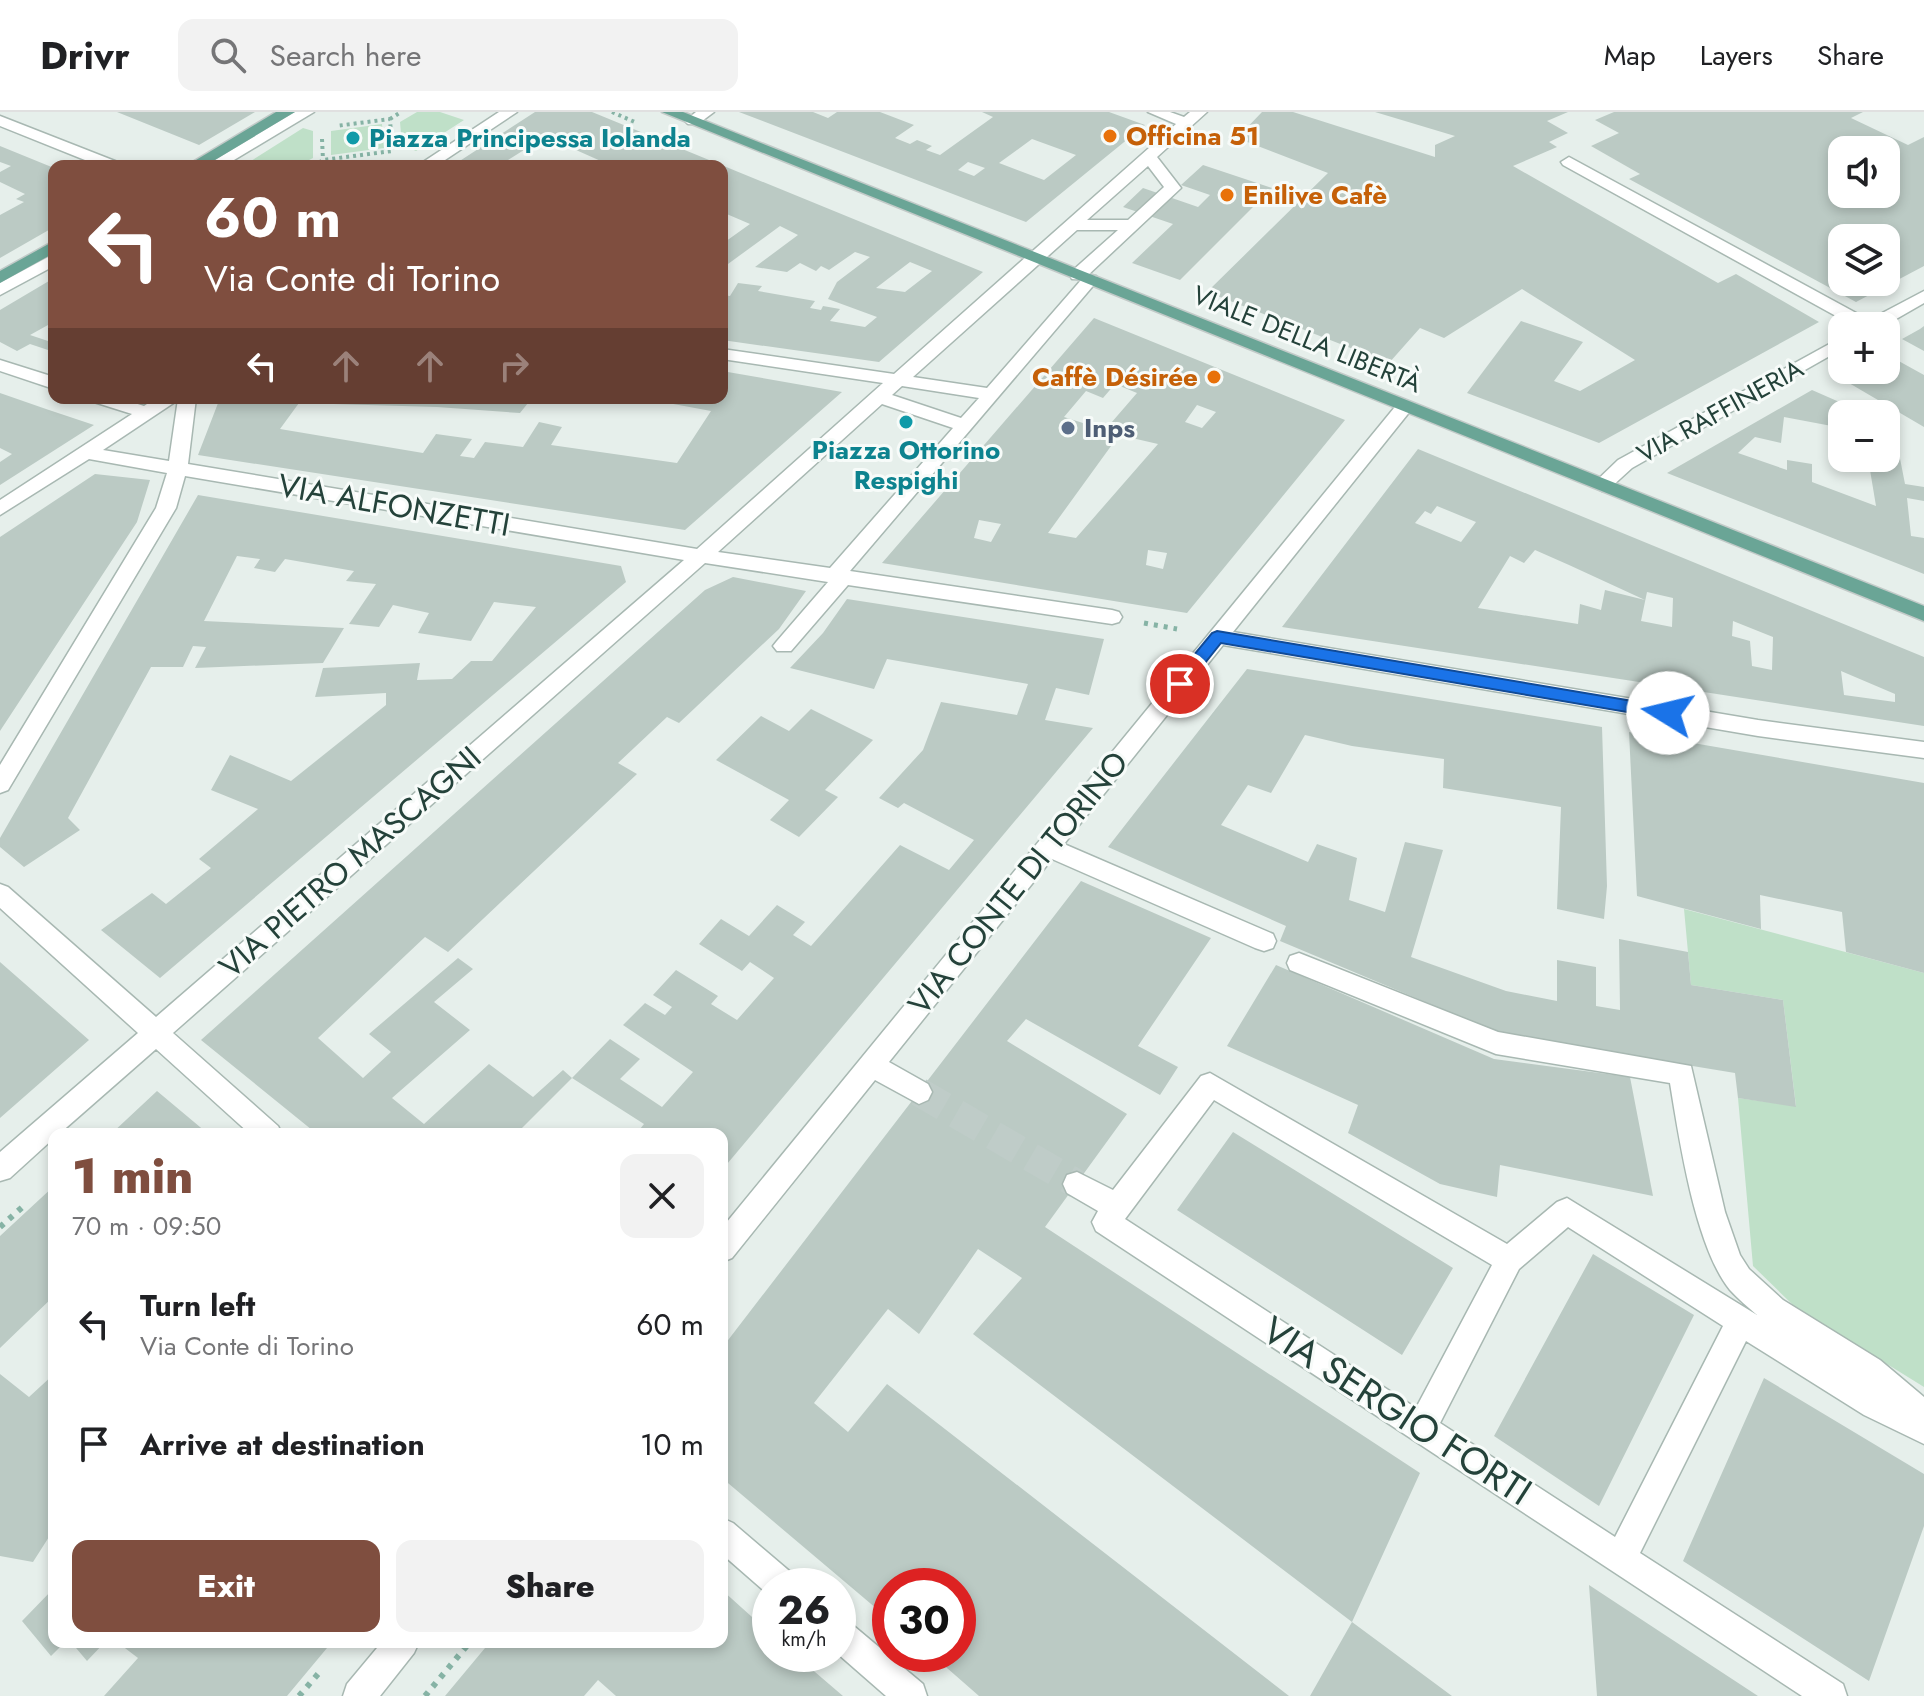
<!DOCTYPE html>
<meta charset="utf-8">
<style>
:root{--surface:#fff;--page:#f2f2f2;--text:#202124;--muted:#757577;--line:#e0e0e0;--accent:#7f4e3f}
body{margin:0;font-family:Jost,sans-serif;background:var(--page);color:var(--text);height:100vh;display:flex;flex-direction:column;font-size:30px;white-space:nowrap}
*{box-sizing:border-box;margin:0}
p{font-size:26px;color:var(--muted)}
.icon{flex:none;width:44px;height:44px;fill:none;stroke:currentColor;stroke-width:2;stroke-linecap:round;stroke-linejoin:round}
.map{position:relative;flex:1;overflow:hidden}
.side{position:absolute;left:48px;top:1016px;width:680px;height:520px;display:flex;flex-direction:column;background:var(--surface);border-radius:16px;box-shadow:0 4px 12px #0003}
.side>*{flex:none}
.guide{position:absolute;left:48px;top:48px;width:680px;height:244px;border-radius:16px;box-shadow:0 4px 12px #0003;background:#7f4e3f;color:#fff;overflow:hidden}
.controls{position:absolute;left:1828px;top:24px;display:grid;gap:16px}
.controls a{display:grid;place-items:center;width:72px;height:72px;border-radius:16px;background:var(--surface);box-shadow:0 4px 12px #0003;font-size:40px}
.speed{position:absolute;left:752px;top:1456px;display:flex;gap:16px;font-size:40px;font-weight:700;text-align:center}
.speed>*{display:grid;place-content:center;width:104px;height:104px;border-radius:50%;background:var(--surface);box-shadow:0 4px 12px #0003;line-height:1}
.speed small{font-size:20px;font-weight:400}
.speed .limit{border:12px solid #d22;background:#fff;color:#111}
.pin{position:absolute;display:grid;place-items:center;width:68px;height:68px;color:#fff;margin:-34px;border:4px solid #fff;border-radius:50%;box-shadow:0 2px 8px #0007}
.me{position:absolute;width:88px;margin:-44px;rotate:279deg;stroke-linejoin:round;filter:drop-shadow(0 0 6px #0008)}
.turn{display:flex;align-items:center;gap:28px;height:168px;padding:0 24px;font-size:36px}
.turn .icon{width:104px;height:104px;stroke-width:2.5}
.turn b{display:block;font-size:56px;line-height:68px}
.lanes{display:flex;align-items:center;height:76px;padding:0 24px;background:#0003;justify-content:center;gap:40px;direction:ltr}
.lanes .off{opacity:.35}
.round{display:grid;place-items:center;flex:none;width:84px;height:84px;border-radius:16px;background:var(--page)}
.headline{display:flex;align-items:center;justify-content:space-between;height:136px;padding:0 24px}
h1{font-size:48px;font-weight:800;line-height:60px;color:var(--accent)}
.button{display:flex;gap:16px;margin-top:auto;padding:16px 24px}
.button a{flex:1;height:92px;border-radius:16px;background:var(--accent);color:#fff;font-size:32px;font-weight:800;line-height:92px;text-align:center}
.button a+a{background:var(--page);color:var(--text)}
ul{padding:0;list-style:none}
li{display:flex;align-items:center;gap:24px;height:120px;padding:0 24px}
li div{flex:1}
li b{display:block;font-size:30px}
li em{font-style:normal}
header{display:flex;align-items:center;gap:48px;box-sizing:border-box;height:112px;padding:0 40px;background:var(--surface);border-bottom:2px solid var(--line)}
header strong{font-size:38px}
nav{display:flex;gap:44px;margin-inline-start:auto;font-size:28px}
.search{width:560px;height:72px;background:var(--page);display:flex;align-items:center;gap:20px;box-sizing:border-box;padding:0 28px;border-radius:16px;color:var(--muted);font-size:30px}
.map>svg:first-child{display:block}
.green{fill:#bfe0c8}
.building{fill:#bbcac4;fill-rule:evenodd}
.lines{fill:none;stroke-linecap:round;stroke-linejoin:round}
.minor-tunnel{stroke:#bfccc8;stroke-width:29;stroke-dasharray:29 14;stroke-linecap:butt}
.minor-casing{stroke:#a8b8b2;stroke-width:3}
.major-casing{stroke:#c2cac8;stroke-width:3}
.path-far2{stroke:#86b3a5;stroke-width:4;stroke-dasharray:3 4;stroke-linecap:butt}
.path-far1{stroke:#86b3a5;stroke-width:5;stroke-dasharray:4 6;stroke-linecap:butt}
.path{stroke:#86b3a5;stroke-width:6;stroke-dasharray:5 7;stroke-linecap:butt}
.minor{fill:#fff;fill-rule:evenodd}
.major{fill:#6aa596;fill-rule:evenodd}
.route{fill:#1a73e8;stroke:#114b97;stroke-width:2}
.food-dot{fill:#e8710a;stroke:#f7fbf9;stroke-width:3}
.culture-dot{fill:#0f9aa8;stroke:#f7fbf9;stroke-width:3}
.service-dot{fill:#5c6f8a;stroke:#f7fbf9;stroke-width:3}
.labels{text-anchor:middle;stroke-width:6;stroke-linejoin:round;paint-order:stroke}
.far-food-label{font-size:26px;font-weight:bold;fill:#c56008;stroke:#f7fbf9;text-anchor:start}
.far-culture-label{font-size:26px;font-weight:bold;fill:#0d838f;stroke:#f7fbf9;text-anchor:start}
.far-street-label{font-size:26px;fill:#24423a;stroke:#f7fbf9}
.far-service-label{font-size:26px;font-weight:bold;fill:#4e5e75;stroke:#f7fbf9;text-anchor:start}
.street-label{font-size:32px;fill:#24423a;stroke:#f7fbf9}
.near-street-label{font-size:38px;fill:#24423a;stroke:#f7fbf9}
</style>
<header>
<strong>Drivr</strong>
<div class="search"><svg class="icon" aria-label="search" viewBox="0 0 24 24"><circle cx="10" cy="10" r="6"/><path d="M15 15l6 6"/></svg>Search here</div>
<nav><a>Map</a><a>Layers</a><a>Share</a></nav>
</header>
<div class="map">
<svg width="1924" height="1584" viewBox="0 0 1924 1584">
<rect width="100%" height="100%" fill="#e6efeb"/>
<!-- green -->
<path class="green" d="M417,0h23l24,8 -48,31 -14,-6 -2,-23z
M382,12l2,24 -53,7v-24z
M303,16l10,3v27c-19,11 -42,11 -62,3z
M1684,797l240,64v414l-129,-80 -42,-41 -15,-168 58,8 -13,-106 -92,-15z"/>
<!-- building -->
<path class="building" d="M117,0h138l-56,33z
M535,0h57l391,160 -104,90 -157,-22v-45l8,1 8,-13 24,3 -4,5 57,10 -5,7 11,2 2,-4 17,3 -10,12 35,6 12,-10 -49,-18 9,-17 33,-25 -15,-5 -26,18 -8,-4 -5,5 -16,-8 -13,9 -32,-5 43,-32 -18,-9 -52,38 -6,8v-28l28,-20 -28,-12v-46h-110l-45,-20 -5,3 -22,-9 -32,20 15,6h-71zM910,150l22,9 -27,21 -29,-4z
M739,0h74l15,6 9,-6h43l34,13 -19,13 15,6 7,-4 15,6 -6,4 14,5 53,-38 -11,-5h127l36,13 -119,97zM1032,27l44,16 -32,25 -45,-17zM968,50l17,6 -11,8 -16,-6z
M1262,0h31l142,45v-12l20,-9 -80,-24h193l-21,9 21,12 -19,9 8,5 -44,19 205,117 18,-9 83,48 -220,121 -132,-50 54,-72 62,21 -29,39 26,10 55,-31 -113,-71 -78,49 -24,-10 -31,35 -182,-71 121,-119 -91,-35z
M1614,0h249l-12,6 57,27 16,-8v129l-68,36 -227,-123 11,-5 -49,-28 28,-13 -24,-13zM1842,38h44v44h-44zM1842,126h44v44h-44z
M0,34l54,22v59l-54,31v-43l24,-13 -8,-3 9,-5 -25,-12v-10l11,-6 -11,-4z
M1203,53l69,23 -92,92 -48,-17 41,-39 -50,-17 20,-19 55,19 12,-12 -29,-10z
M54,166v50l-6,-3 -18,10 24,8v9l-24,-8 -13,7 -17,-9v-32z
M1094,206l251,102 -158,193 -305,-50zM1115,272l22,9 -32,37 -41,-13 22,-26 17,7zM1197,293l19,7 -14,16 -17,-6zM1119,323l39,9 -82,94 -28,-5zM979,408l22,4 -10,18 -17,-4zM1148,438l19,3 -4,16 -17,-4z
M1924,214v25l-22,-12 18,-10z
M1886,242l38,21v52l-87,-51 10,-6h39z
M722,259l120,21 -157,138 -487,-75 22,-57h312l-12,15 -83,-6 -138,-4 -19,26 143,24 13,-19 36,5 -12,17 14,2 11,-16 38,5 16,-25 23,5 -11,18 126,18 34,-52 -70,-13h81z
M1812,278l41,18 -15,9 -1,10 -53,-10 -3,26 -26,-6 -17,16 49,17v-10l25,4v18l64,24 -8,-48h18v-22l10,2 9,46 19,3v14l-17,-3 4,38 13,2v36l-257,-101z
M0,281l46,16 48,16 -94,60v-23l12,-8 -12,-6z
M1418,337l506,208v69l-642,-99zM1437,394l39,16 -15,20 -46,-19 10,-12 6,3zM1535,438l34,15 76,35 -40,-10 -4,20 -21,-6 -2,20 -100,-16 32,-52 14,7zM1647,480l26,6 -1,29 -31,-6zM1733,509l40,16 -1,33 -20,-4 -2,-25 -18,-5zM1841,559l54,23v8l-51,-7z
M95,362l55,6 -13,42 -137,209v-194z
M198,383l423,71 5,16 -466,396 -59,-48 51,-37 14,11 45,-36 -12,-9 59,-50 -47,-19 19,-35 61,26 95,-76v-12l-71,4 8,-29 97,-5 -3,17 35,-1 19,-18h21l44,-54 -42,-5 -23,39 -53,-8 11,-20 -36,-8 -14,22 -30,-3 27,-40 -30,-3 8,-10 -69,-12 -10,13 -21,-4 6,-9 -23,-3 -33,65 140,7 -21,35 -128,5 11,-21 -13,-1 -10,21h-32l-83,151 12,12 -56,37 -24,-20v-9z
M733,465l73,14 -27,38 -100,94 -12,-6 -49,46 19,11 -189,178 -23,-15 -107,101 45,40 28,-26 -22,-18 89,-76 15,11 -39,33 36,28 -78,68 32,26 65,-60 44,33 30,-27 9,8 -56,56h-199l-116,-94 504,-450z
M847,487l257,40 -15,56 -33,-7 -11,32 48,8 -371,442v-36h-86l8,-10 -72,-46 38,-39 30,20 -20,20 42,28 31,-35 -70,-47 22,-22 20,12 7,-8 -19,-12 23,-25 42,26 -7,8 26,16 37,-42 -24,-16 -8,9 -43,-27 22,-25 28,17 28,-31 28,17 -12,13 18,11 89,-101 49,25 25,-30 -70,-37 -6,5 -19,-10 44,-48 18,-48 76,13 11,-31 -141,-25 -13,30 -84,-21 33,-35z
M1247,557l355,58 5,159 -3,33 -47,-10 4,-102 -118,-19 1,-29 -92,-13 -47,-11 -34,58 -23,-8 -27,40 87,37 9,-18 40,14 -8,42 36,12 20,-70 38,8 -32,107 95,34 51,10v-41l39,7v39l24,4 -1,-71 69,13 3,33 92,15 13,107 -58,-9 -3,-25 -231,-38 -224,-94 6,-15 -178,-79z
M811,597l62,31 -48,50 13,7 -39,40 -29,-17 19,-20 -73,-40 45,-44 28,15z
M1629,620l295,51v190l-78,-21 -4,-40 -82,-17 1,34 -124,-33z
M1081,769l130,57 -73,108 40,21 -18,28 -134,-76 -19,22 120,73 -82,113 375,246 -68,149 -379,-288 49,-56 -44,-29 -59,85 -31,-25 -74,94 34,29 39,-48 402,312h-310l-48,-42h27v-68h-68v34l-168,-142v-130z
M0,850l89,78 -89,78z
M1276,853l218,94 136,18 23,119 -153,-31 -3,32 -57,-13 -92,-51 10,-28 -131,-59z
M157,979l43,36 8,7h-97z
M1233,1020l220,136 -51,87 -225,-145z
M54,1074v110l-54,52v-112z
M1593,1142l101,61 -95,191 -105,-70z
M0,1262l29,23 25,-23v155l-21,33 -33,-6z
M1764,1266l160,96v52l-55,155 -186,-120z
M1589,1473l73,48 96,63h-161z
M54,1476v54h11l-14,14 -29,-35z
M722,1478l48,43v21h24l49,42h-227l-18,-16 -14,16h-139l45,-54h232z
M1352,1510l100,74h-142z
M71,1530h34l-18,19z
M117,1530h215l-45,54h-183l34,-38z"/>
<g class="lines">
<!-- minor-tunnel -->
<path class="minor-tunnel" d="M919,980l158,92"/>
<defs>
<path id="minor" d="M295,0h19l-90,54h-19z
M499,0h18l-81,54h-19z
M696,0h18l-16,12h-10l-3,-3z
M1148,0h22l14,5 6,-5h17l-50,45 24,31 -94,88h9l2,4 -248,291 262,39 7,2 3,5 -3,5 -7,2 -264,-39 -57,66h-14l-4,-5 4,-5 51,-59 -123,-19 -532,470 105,93 4,8h-32l-94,-85 -97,85h-5v4l-44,40 -10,3v-29l138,-119 -138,-125v-24l8,3 148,130 528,-457 -499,-84 -9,32 -168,282 -8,3v-28l156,-257 11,-35 -78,-14 -89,56v-15l132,-86 -38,-12 -3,-4h28l25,8 12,-8h40l-8,66 509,85 186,-166 -161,-24v-10l172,25 282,-250zM1148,54l16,21 -36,33h-41zM1077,118h41l-46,41 -2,4 2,4h10l-95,109 -74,-11zM902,274l77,12 -18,20 -69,-23zM178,287l-9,62 -66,-11 72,-48zM882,292l71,24 -123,140 -112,-16z
M0,4l120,47 2,3h-22l-100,-40z
M1569,45l300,163 55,-29v12l-40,23h-30l-291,-161 -2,-3z
M54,142v12l-54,29v-12z
M1842,225v12l-210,119 -23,21 -7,2 -10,-6 26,-25z
M0,248l54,17v12l-54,-18z
M1405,288l9,6 -3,4 -178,222 525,88 166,22v16l-166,-22 -535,-91 -159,199 209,90 3,7 -3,7 -9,3 -9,-3 -203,-89 -163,203 39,22 4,8 -4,8 -9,4 -44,-24 -143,178 -10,4v-34l677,-826z
M1299,841l199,79 193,34 34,146 15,43 9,14 34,31 97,60 44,37v47l-60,-29 -118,-74 -106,212 203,131 4,12h-45l-706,-465 -4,-9 6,-11 -31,-18 -4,-9 4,-9 10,-3 36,18 88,-114 9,-3 297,171 50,-42 10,-4 190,117c-9,-8 -19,-16 -27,-25 -35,-43 -51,-152 -60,-207l-174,-29 -206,-84 -3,-7 3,-7zM1214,988l278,165 -76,143 -291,-189zM1568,1115l155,99 -108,211 -175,-114 79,-154z
M722,1406l11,5 61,52 5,11h-29v10l-48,-42z
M838,1505l11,5 74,62 4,12h-41l-48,-42z
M382,1530h37l-5,11 -34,43h-37l4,-12z"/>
<path id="major" d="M276,0h19l-90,54h-19z
M662,0h21l1241,494v15z
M54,129v12l-54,30v-12z"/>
</defs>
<!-- minor casing -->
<use href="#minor" class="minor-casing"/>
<!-- major casing -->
<use href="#major" class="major-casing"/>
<!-- path-far2 -->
<path class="path-far2" d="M612,0l25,11
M390,7l11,-7
M322,27l1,21
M313,54l10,-6 69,-9 -2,-32 -54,7"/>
<!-- path-far1 -->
<path class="path-far1" d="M1144,511l33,6"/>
<!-- path -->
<path class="path" d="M0,1115l26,-23
M299,1584l19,-22
M425,1584l45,-54"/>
<!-- minor -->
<use href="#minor" class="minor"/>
<!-- major -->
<use href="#major" class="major"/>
</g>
<!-- route -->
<path class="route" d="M1217,519l451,76 8,6 -8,6 -447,-76 -36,45h-11v-9l38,-46z"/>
<!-- markers -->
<g class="food-dot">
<circle cx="1110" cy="24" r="8"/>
<circle cx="1227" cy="83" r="8"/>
<circle cx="1214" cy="265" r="8"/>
</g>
<g class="culture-dot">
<circle cx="353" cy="26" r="8"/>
<circle cx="906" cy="310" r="8"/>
</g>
<circle class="service-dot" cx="1068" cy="316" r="8"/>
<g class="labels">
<!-- far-food labels -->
<g class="far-food-label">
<text x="1126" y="33">Officina 51</text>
<text x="1243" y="92">Enilive Cafè</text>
<text x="1198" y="274" text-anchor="end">Caffè Désirée</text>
</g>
<!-- far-culture labels -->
<g class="far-culture-label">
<text x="369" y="35">Piazza Principessa Iolanda</text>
<text x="906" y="347" text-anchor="middle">Piazza Ottorino<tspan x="906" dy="30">Respighi</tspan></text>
</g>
<!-- far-street labels -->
<g class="far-street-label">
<text transform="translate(1307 227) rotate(22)" y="9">VIALE DELLA LIBERTÀ</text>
<text transform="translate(1720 299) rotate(-29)" y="9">VIA RAFFINERIA</text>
</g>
<!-- far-service labels -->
<g class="far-service-label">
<text x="1084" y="325">Inps</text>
</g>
<!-- street labels -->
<g class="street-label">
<text transform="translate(394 393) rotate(10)" y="11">VIA ALFONZETTI</text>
<text transform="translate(350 750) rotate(-41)" y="11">VIA PIETRO MASCAGNI</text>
<text transform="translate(1018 771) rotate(-51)" y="11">VIA CONTE DI TORINO</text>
</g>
<!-- near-street labels -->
<g class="near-street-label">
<text transform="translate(1397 1299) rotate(33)" y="13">VIA SERGIO FORTI</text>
</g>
</g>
</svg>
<div class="controls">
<a><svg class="icon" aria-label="sound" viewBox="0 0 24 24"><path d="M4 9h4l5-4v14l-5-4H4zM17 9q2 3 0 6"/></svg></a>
<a><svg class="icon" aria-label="layers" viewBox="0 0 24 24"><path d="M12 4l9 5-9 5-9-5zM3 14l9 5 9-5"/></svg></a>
<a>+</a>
<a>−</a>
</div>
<div class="speed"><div>26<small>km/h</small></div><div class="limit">30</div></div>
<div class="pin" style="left:1180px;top:572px;background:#d93025"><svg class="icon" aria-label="arrive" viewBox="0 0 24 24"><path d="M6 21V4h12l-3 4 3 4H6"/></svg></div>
<svg class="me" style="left:1668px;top:601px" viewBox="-20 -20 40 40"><circle r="19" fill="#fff"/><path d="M0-13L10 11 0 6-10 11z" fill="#1a73e8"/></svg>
<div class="guide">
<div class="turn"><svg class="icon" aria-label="left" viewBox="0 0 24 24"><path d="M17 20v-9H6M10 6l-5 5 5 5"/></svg><div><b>60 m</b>Via Conte di Torino</div></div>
<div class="lanes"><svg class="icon" aria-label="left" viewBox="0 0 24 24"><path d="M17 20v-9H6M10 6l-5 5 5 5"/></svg><svg class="icon off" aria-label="ahead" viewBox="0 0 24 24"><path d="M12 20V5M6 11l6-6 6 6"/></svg><svg class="icon off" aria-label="ahead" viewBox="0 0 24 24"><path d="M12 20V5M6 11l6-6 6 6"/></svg><svg class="icon off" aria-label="right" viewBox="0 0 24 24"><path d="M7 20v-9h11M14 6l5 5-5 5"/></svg></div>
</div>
<section class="side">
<div class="headline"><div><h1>1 min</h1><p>70 m · 09:50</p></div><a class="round"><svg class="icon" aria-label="close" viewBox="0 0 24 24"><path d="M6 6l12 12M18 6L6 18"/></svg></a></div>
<ul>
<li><svg class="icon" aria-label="left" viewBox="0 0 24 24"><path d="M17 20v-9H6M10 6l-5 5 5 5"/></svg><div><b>Turn left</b><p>Via Conte di Torino</p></div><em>60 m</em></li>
<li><svg class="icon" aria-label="arrive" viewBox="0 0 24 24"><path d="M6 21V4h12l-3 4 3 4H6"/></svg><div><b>Arrive at destination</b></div><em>10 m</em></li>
</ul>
<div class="button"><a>Exit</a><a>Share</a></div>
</section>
</div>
